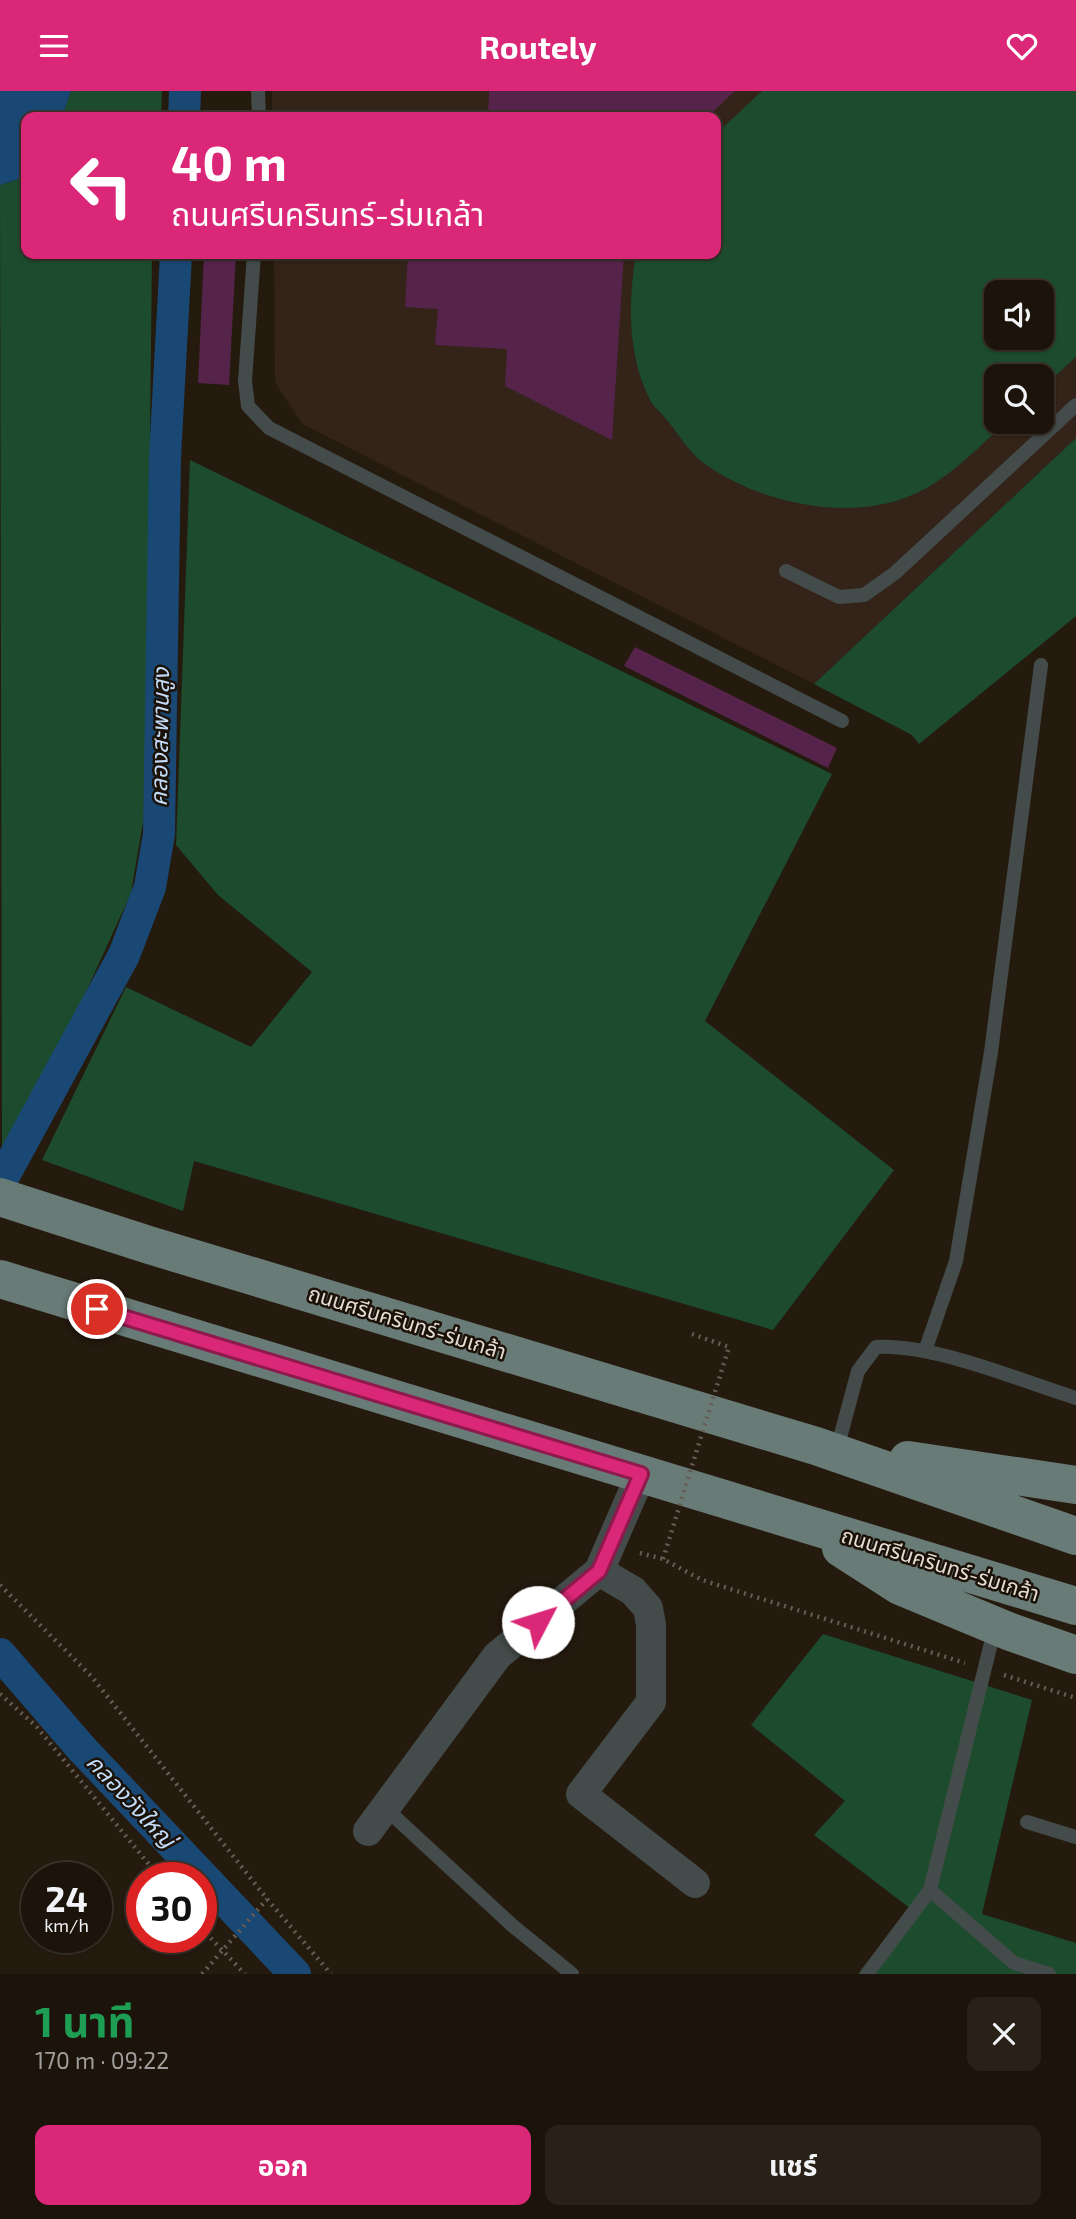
<!DOCTYPE html>
<html lang="th">
<meta charset="utf-8">
<style>
:root{--surface:#1c140a;--page:#292118;--text:#f1f3f6;--muted:#a09e9c;--line:#3a332b;--accent:#db2777}
body{margin:0;font-family:"Exo 2","Noto Sans Thai",sans-serif;background:var(--page);color:var(--text);height:100vh;display:flex;flex-direction:column;font-size:26px;white-space:nowrap}
*{box-sizing:border-box;margin:0}
p{font-size:23px;color:var(--muted)}
.icon{flex:none;width:38px;height:38px;fill:none;stroke:currentColor;stroke-width:2;stroke-linecap:round;stroke-linejoin:round}
.map{position:relative;height:1883px;overflow:hidden}
.side{display:flex;flex-direction:column;background:var(--surface);flex:1}
.side>*{flex:none}
.banner{position:absolute;left:21px;top:21px;width:700px;height:147px;border-radius:14px;box-shadow:0 2px 5px #0004,0 0 0 2px var(--line);background:#db2777;color:#fff;overflow:hidden}
.tools{position:absolute;left:984px;top:189px;display:grid;gap:14px}
.tools a{display:grid;place-items:center;width:70px;height:70px;border-radius:14px;background:var(--surface);box-shadow:0 2px 5px #0004,0 0 0 2px var(--line);font-size:35px}
.speed{position:absolute;left:21px;top:1771px;display:flex;gap:14px;font-size:35px;font-weight:700;text-align:center}
.speed>*{display:grid;place-content:center;width:91px;height:91px;border-radius:50%;background:var(--surface);box-shadow:0 2px 5px #0004,0 0 0 2px var(--line);line-height:1}
.speed small{font-size:18px;font-weight:400}
.speed .limit{border:10px solid #d22;background:#fff;color:#111}
.pin{position:absolute;display:grid;place-items:center;width:60px;height:60px;color:#fff;margin:-30px;border:4px solid #fff;border-radius:50%;box-shadow:0 2px 7px #0007}
.me{position:absolute;width:77px;margin:-38px;rotate:50deg;stroke-linejoin:round;filter:drop-shadow(0 0 5px #0008)}
.turn{display:flex;align-items:center;gap:24px;height:147px;padding:0 35px;font-size:32px}
.turn .icon{width:91px;height:91px;stroke-width:2.5}
.turn b{display:block;font-size:49px;line-height:60px}
.round{display:grid;place-items:center;flex:none;width:74px;height:74px;border-radius:14px;background:var(--page)}
.headline{display:flex;align-items:center;justify-content:space-between;height:119px;padding:0 35px}
h1{font-size:42px;font-weight:700;line-height:52px;color:#1e9e55}
.action{display:flex;gap:14px;margin-top:auto;padding:14px 35px}
.action a{flex:1;height:80px;border-radius:14px;background:var(--accent);color:#fff;font-size:28px;font-weight:700;line-height:80px;text-align:center}
.action a+a{background:var(--page);color:var(--text)}
header{display:flex;justify-content:space-between;align-items:center;height:91px;padding:0 35px;background:var(--accent);color:#fff;font-size:32px;font-weight:700}
.map>svg:first-child{display:block}
.education{fill:#332319;fill-rule:evenodd}
.green{fill:#1c4c2d;fill-rule:evenodd}
.water{fill:#1a4875}
.lines{fill:none;stroke-linecap:round;stroke-linejoin:round}
.canal{stroke:#1a4875;stroke-width:32}
.building{fill:#56244b}
.path{stroke:#665c52;stroke-width:4.5;stroke-dasharray:2 5;stroke-linecap:butt}
.lane{stroke:#434c4a;stroke-width:14}
.street{stroke:#434c4a;stroke-width:30}
.primary{stroke:#697b77;stroke-width:38}
.path-bridge{stroke:#665c52;stroke-width:4.5;stroke-dasharray:2 5;stroke-linecap:butt}
.route-casing{stroke:#8e194d;stroke-width:18}
.route{stroke:#db2777;stroke-width:12}
.labels{text-anchor:middle;stroke-width:5;stroke-linejoin:round;paint-order:stroke}
.street-label{font-size:21px;fill:#e4dcd5;stroke:#1b1106}
.water-label{font-size:23px;font-style:italic;fill:#c1dbf8;stroke:#1b1106}
</style>
<header><svg class="icon" aria-label="menu" viewBox="0 0 24 24"><path d="M4 6h16M4 12h16M4 18h16"/></svg>Routely<svg class="icon" aria-label="heart" viewBox="0 0 24 24"><path d="M12 20l-8-8c-3-5 5-10 8-4 3-6 11-1 8 4z"/></svg></header>
<div class="map">
<svg width="1076" height="1883" viewBox="0 0 1076 1883">
<rect width="100%" height="100%" fill="#251a0e"/>
<!-- education -->
<path class="education" d="M272,0h804v347l-262,246 -512,-260 -27,-42 -1,-128h442v-137h-444zM996,201h45v46h-45zM996,285h45v46h-45z"/>
<!-- green -->
<path class="green" d="M71,0h91l-1,26h-99z
M762,0h314v266l-35,32v-13h-45v46h10c-31,29 -65,65 -107,78 -62,20 -147,0 -198,-39 -14,-11 -23,-28 -34,-41 -5,-7 -13,-12 -17,-20 -23,-46 -22,-97 -14,-146h80v-120zM996,201h45v46h-45z
M26,81v82h126l-6,550 -15,89 -55,121 -74,141 -2,-970 22,-7z
M1076,347v178l-157,128 -7,-9 -98,-51z
M190,369l642,314 -127,247 189,149 -121,160 -579,-169 -11,50 -141,-51 84,-173 125,60 61,-75 -94,-77 -42,-50z
M823,1543l209,66 -50,214 94,29v31h-218l53,-65 -97,-74 31,-34 -94,-76z"/>
<!-- water -->
<path class="water" d="M0,0h71l-9,26h-36v55l-4,6 -22,7z"/>
<g class="lines">
<!-- canal -->
<path class="canal" d="M184,26l1,-26
M0,1092l124,-228 26,-68 9,-53 6,-377 11,-203
M0,1563l82,95 213,225"/>
</g>
<!-- building -->
<path class="building" d="M489,0h246l-28,26h-219z
M212,19l31,1v6h-32z
M204,163h32l-7,131 -31,-2z
M408,163h216l-12,186 -107,-54 2,-37 -72,-4 3,-36 -33,-2z
M635,556l202,101 -9,20 -204,-102z"/>
<g class="lines">
<!-- path -->
<path class="path" d="M692,1243l37,13
M640,1462l23,6 39,21 263,83
M0,1494l92,92 175,222 64,75
M1004,1584l72,23
M0,1603l36,32 124,152
M201,1837l44,46
M202,1883l65,-75"/>
<!-- lane -->
<path class="lane" d="M258,0l1,26
M254,163l-9,127 3,25 21,22 573,293
M786,480l53,26 25,-2 31,-22 181,-168
M925,1260l31,-90 35,-209 50,-387
M837,1358l21,-78 18,-24c59,-3 142,33 200,51
M384,1716l129,119 59,48
M1027,1731l49,15
M930,1799l84,73 35,11
M867,1883l63,-84 65,-263"/>
<!-- street -->
<path class="street" d="M599,1480l34,20 15,17 3,17v77l-70,92 114,89
M368,1740l129,-175 102,-85 42,-97"/>
<!-- primary -->
<path class="primary" d="M0,1106l149,48 667,201 260,90
M0,1188l1076,327
M908,1369l168,25
M841,1457l59,38 108,45 68,24"/>
<!-- path-bridge -->
<path class="path-bridge" d="M663,1468l66,-212"/>
</g>
<g class="lines">
<defs>
<path id="route" d="M97,1218l544,165 -42,97 -61,51"/>
</defs>
<!-- route casing -->
<use href="#route" class="route-casing"/>
<!-- route -->
<use href="#route" class="route"/>
</g>
<g class="labels">
<!-- street labels -->
<g class="street-label">
<text transform="translate(407 1232) rotate(17)" y="7">ถนนศรีนครินทร์-ร่มเกล้า</text>
<text transform="translate(940 1474) rotate(17)" y="7">ถนนศรีนครินทร์-ร่มเกล้า</text>
</g>
<!-- water labels -->
<g class="water-label">
<text transform="translate(160 646) rotate(-89)" y="8">คลองสะพานสูง</text>
<text transform="translate(131 1710) rotate(47)" y="8">คลองวังใหญ่</text>
</g>
</g>
</svg>
<div class="tools">
<a><svg class="icon" aria-label="sound" viewBox="0 0 24 24"><path d="M4 9h4l5-4v14l-5-4H4zM17 9q2 3 0 6"/></svg></a>
<a><svg class="icon" aria-label="search" viewBox="0 0 24 24"><circle cx="10" cy="10" r="6"/><path d="M15 15l6 6"/></svg></a>
</div>
<div class="speed"><div>24<small>km/h</small></div><div class="limit">30</div></div>
<div class="pin" style="left:97px;top:1218px;background:#d93025"><svg class="icon" aria-label="arrive" viewBox="0 0 24 24"><path d="M6 21V4h12l-3 4 3 4H6"/></svg></div>
<svg class="me" style="left:538px;top:1531px" viewBox="-20 -20 40 40"><circle r="19" fill="#fff"/><path d="M0-13L10 11 0 6-10 11z" fill="#db2777"/></svg>
<div class="banner">
<div class="turn"><svg class="icon" aria-label="left" viewBox="0 0 24 24"><path d="M17 20v-9H6M10 6l-5 5 5 5"/></svg><div><b>40 m</b>ถนนศรีนครินทร์-ร่มเกล้า</div></div>
</div>
</div>
<section class="side">
<div class="headline"><div><h1>1 นาที</h1><p>170 m · 09:22</p></div><a class="round"><svg class="icon" aria-label="close" viewBox="0 0 24 24"><path d="M6 6l12 12M18 6L6 18"/></svg></a></div>
<div class="action"><a>ออก</a><a>แชร์</a></div>
</section>
